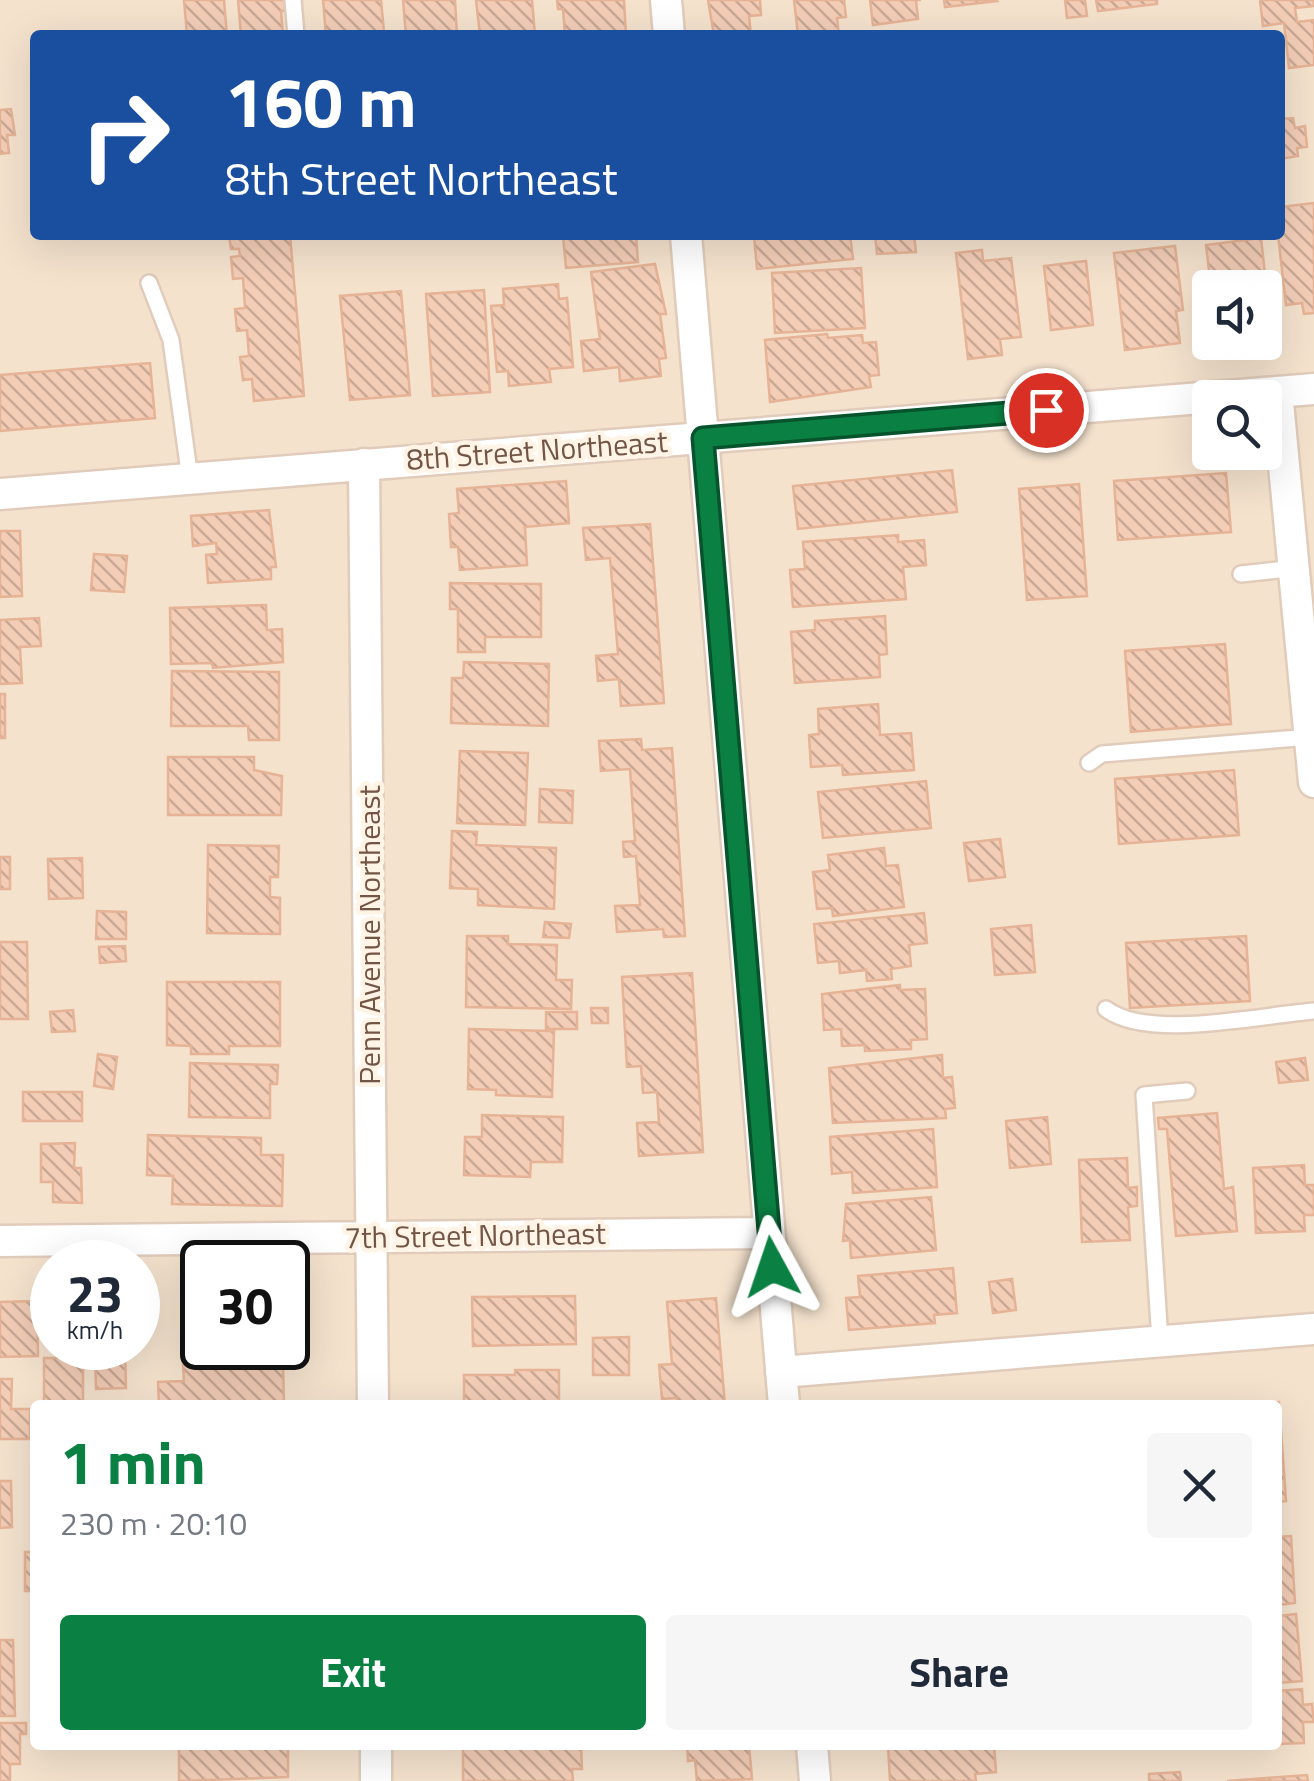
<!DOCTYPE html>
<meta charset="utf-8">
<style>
:root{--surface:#fff;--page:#f6f6f7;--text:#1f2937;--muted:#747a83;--accent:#0b8043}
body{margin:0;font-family:"Titillium Web",sans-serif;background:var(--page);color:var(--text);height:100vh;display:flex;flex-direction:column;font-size:38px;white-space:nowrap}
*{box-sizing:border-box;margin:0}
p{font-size:32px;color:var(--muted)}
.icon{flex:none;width:55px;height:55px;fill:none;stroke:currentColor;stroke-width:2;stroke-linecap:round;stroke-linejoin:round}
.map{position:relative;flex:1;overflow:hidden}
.side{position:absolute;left:30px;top:1400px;width:1252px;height:350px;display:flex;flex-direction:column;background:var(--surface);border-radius:10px;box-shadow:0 10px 40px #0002}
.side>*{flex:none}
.guide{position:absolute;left:30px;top:30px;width:1255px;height:210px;border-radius:10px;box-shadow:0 10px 40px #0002;background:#1a4fa0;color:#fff;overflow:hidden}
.controls{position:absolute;left:1192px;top:270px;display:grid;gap:20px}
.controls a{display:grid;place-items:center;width:90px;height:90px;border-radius:10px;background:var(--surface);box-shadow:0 10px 40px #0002;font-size:50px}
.speed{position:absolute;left:30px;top:1240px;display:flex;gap:20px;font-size:50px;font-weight:700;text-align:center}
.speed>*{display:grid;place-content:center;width:130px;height:130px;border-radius:50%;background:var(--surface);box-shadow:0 10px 40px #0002;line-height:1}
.speed small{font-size:25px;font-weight:400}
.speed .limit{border:5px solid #111;border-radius:15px;background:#fff;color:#111}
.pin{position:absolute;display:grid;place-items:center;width:85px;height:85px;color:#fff;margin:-42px;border:5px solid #fff;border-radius:50%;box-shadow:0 2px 10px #0007}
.me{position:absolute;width:110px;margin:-55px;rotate:355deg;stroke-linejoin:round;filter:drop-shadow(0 0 8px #0008)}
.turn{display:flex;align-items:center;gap:35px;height:210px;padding:0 30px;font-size:45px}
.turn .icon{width:130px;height:130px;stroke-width:2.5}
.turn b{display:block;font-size:70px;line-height:85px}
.round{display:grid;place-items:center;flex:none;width:105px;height:105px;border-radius:10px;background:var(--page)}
.head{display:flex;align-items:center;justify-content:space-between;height:170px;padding:0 30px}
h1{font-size:60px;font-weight:700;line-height:75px;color:var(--accent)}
.action{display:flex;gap:20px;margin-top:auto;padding:20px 30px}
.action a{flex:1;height:115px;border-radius:10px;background:var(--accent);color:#fff;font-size:40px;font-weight:700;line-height:115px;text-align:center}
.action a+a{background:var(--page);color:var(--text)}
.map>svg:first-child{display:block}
.residential{fill:#f4e2cd;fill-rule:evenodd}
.building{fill:url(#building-back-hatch);stroke:#e6b396;stroke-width:2.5}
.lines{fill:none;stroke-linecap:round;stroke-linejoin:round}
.service-casing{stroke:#e1ccbb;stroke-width:20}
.minor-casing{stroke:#e1ccbb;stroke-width:35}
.service{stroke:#fff;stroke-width:15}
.minor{stroke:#fff;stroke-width:30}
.route-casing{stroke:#07532c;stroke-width:25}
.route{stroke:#0b8043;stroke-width:18}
.labels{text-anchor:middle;stroke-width:9;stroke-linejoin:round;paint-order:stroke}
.street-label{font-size:30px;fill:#735546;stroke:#fff4e5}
</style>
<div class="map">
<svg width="1314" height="1781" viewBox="0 0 1314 1781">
<defs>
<pattern id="building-back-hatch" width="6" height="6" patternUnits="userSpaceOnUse" patternTransform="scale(2.5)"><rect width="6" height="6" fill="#f3cdb6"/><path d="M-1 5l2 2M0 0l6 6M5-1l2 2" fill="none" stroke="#c9a996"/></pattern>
</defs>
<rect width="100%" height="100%" fill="#fdf0df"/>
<!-- residential -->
<path class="residential" d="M0,0h1314v1781h-1314zM35,35h1245v200h-1245zM1210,288h55v54h-55zM1210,398h55v54h-55zM52,1262h86v86h-86zM202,1262h86v86h-86zM35,1405h1243v340h-1243z"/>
<!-- building -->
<path class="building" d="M184,0h40l3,35h-40z
M238,0h47l1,11h-5l2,24h-42z
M323,0h58l3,32 -58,3z
M403,0h52l2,35h-51z
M476,0h56l3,35h-55z
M557,0h67l2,35h-61l-2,-26h-5z
M708,0h52l1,15 -12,1 2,19h-37z
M794,0h50l2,17 -9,1 2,17h-41z
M870,0h51h-5l2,19 -45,6z
M944,0h52l1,1 -52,6z
M1065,0h20l2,16 -20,2z
M1096,0h61v4l-59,7z
M1260,0h54v6l-19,2 2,14 17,-2v45l-25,3 -5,-45 -21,3z
M11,109l4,26h-8l2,18 -9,1v-44z
M1293,118l2,10 10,-2 2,21 -10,1 1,8 -18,3v-40z
M1314,203v110l-10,1 -2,-11 -16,2 -8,-70 2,-28z
M235,235h55l14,161 -50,5 -2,-22 -9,1 -3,-23 9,-1 -2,-26 -10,1 -2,-22 10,-1 -2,-30 -10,1 -2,-22 9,-1 -1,-7h-8l-2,-13z
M563,235h73l2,27 -72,6z
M754,235h96l3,24 -96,10z
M875,235h39l2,17 -39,2z
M1261,238l8,72h-4v-22h-54l-5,-43z
M1175,246l8,64 -7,1 4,32 -55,7 -11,-97z
M982,250l1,11 28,-3 10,79 -21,2 2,16 -34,4 -12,-106z
M1086,261l7,64 -42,5 -7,-64z
M655,264l11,50h-6l6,44 -7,1 2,17 -41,5 -1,-14 -35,4 -3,-30 19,-2 -9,-67z
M861,268l4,60 -90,5 -3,-60z
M558,284l1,15 8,-1 6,69 -24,2 2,13 -42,4 -1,-15 -11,1 -6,-66 13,-1 -1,-16z
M484,290l6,102 -57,4 -7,-102z
M401,291l9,104 -60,5 -10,-104z
M827,334l1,4 34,-3 1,8 13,-1 3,33 -10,1 2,11 -101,15 -5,-62z
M150,363l5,55 -155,13v-56z
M952,470l5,42 -159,17 -5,-43z
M1226,473l5,59 -113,8 -4,-59z
M566,481l3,42 -44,4 2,38 -67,5 -2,-23h-7l-2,-33 10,-1 -2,-24z
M1079,484l8,112 -60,4 -8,-111z
M269,510l7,57h-5v12l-63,4 -2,-28 11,-1 -1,-11 -23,3 -2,-30z
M650,524l14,179 -43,3 -2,-27 -21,2 -2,-25 22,-2 -8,-96 -24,2 -3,-32z
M0,531h20l2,65 -22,1z
M898,535v7l26,-2 2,25 -23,2 3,32 -113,8 -3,-37 15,-1 -2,-27z
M94,554l33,2 -3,36 -33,-2z
M450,583l91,1v53h-56v15h-27v-43h-8z
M266,605l1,25 15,-1 1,33 -70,6 -1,-5 -41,1 -1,-56z
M885,616l2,38 -8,1 1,22 -85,6 -4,-51 24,-2v-9z
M39,618l2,28 -21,1 2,36 -22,1v-64z
M1225,644l6,80 -100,8 -6,-81z
M464,662l85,2 -1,62 -97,-3 1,-45h11z
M172,671l107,1v68h-30l-1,-14h-77z
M0,694h5v44h-5z
M878,704l2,31 31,-2 3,37 -71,5 -1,-10 -31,2 -2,-32 10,-1 -1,-25z
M641,739l1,11 30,-2 13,188 -21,1 -1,-8 -46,3 -2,-26 25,-1 -4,-49 -12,1 -1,-15 12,-1 -5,-72 -29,2 -2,-30z
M460,751l68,2 -3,72 -68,-2z
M168,757h86v13l28,6 -1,39h-113z
M1234,770l5,65 -120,9 -4,-65z
M926,781l5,47 -108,10 -5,-46z
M540,789l33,2 -1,32 -33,-1z
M452,831l25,1 -1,13 80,3 -2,61 -76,-4v-16l-28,-1z
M1000,839l5,38 -36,4 -5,-38z
M208,845l71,1 -1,31h-8v20l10,1v36l-73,-1z
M884,848l2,18 12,-1 6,42 -71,9 -1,-8 -15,1 -4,-37 17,-2 -2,-15z
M0,857h10v32h-10z
M82,858l1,40 -34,1 -1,-40z
M97,911l29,1v27h-30z
M924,913l3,30 -18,2 2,21 -20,3 1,10 -25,2 -1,-11 -26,3 -1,-12 -21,2 -4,-39z
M545,922l26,2 -2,14 -26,-1z
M1031,925l4,47 -40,3 -4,-46z
M467,936h41v8l49,1 -1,35h16l-1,29 -105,-2z
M1246,936l4,65 -120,7 -4,-65z
M0,942h27l1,77h-28z
M125,946l1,15 -26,2 -1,-16z
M692,973l11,179 -64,4 -2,-33 22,-1 -2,-30 -14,1 -2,-27 -14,1 -5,-90z
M167,982h113v64h-51v8h-38v-8l-24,-1z
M900,985v5l25,-1 2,50 -16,1v9l-46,2v-6l-23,1 -1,-17 -17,1 -2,-36z
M591,1008h17v15h-16z
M73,1010l2,21 -23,1 -2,-20z
M546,1012h31v17h-31z
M469,1029l85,2 -2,66 -56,-2v-5l-28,-1z
M98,1054l19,3 -4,32 -19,-3z
M942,1055l1,23 9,-1 3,31 -10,1 1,9 -113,5 -4,-55z
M1305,1058l3,22 -29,3 -3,-21z
M190,1063l88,2 -1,19h-7v34l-81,-1z
M23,1092h59v29h-59z
M1217,1113l7,76 9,-2 4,44 -61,5 -9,-107h-8l-1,-11z
M482,1115l81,2 -1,45h-31l-1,15 -66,-2 1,-38h17z
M1047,1117l4,47 -41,4 -4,-47z
M933,1129l4,58 -84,6 -1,-21 -20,2 -2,-37z
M148,1135l113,3v17h22l-1,51 -110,-2 1,-28 -26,-1z
M75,1143l-1,25h7l1,35 -29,-1v-20h-12v-38z
M1127,1158l1,30 9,-1v19l-9,1 2,33 -48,2 -3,-82z
M1304,1165l1,20h9v30h-10l1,16 -49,2 -3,-65z
M931,1197l5,53 -85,8 -1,-18 -7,1 3,-37z
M953,1268l4,45 -23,2 1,8 -86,7 -3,-32 14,-1 -2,-21z
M189,1279h13v58h-14z
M1012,1279l4,31 -23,3 -4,-31z
M575,1296l1,48 -103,2 -1,-49z
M716,1298l9,107h-48v-7l-15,1 -3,-34 13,-1 -5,-62z
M37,1301l1,55 -38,1v-55z
M629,1337v38h-36v-37z
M125,1349l1,39 -30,1 -1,-39z
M44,1358h39v47h-39z
M283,1363l1,42h-125l-1,-23 26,-1 -1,-16z
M515,1370h44v35h-95v-30h51z
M0,1379h12l-1,30h19v30h-30z
M1279,1402l7,99 -8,1v-97h-37z
M0,1481h11l1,46 -12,1z
M1291,1536l4,67 -17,2v-68z
M25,1552h10v39h-10z
M1296,1614l6,67 -24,2v-67z
M0,1640h13l2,76h-15z
M1302,1689l1,16 9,-1 2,18h-11l1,21 -26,1v-53z
M0,1723h26v11h-6v30h-10v17h-10z
M179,1745h109v32l-109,4z
M463,1745h118l1,24h-10l1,12h-110z
M687,1745h62l3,34 -55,2 -2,-21 -7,1z
M888,1745h106l2,27 -21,2 1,7h-86z
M1180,1772l1,9h-32v-7z
M1307,1775l1,6h-81z"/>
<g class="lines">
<defs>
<path id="service" d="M293,0l3,35
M149,283l22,57 19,139
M1241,574l55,-6
M1089,763l13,-9 208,-17
M1106,1009c42,32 155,6 208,2
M1160,1341l-16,-246 43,-4"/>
<path id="minor" d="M666,0l3,35
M686,235l98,1170
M1277,392l37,390
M364,464l9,941
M0,494l1314,-105
M0,1241l769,-8
M781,1372l533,-43
M376,1745v36
M812,1745l3,36"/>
</defs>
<!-- service casing -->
<use href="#service" class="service-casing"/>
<!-- minor casing -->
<use href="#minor" class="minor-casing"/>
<!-- service -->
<use href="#service" class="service"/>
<!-- minor -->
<use href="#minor" class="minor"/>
</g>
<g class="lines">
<defs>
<path id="route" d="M772,1267l-69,-829 343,-28"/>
</defs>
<!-- route casing -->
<use href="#route" class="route-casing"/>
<!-- route -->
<use href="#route" class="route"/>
</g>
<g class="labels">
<!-- street labels -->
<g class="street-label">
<text transform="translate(537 451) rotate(-4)" y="10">8th Street Northeast</text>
<text transform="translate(370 935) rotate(-90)" y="10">Penn Avenue Northeast</text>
<text transform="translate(475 1236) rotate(-1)" y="10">7th Street Northeast</text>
</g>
</g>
</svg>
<div class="controls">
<a><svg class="icon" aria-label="sound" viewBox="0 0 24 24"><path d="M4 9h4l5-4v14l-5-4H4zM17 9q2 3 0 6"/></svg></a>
<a><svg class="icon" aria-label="search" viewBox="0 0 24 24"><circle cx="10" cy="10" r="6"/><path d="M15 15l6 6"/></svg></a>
</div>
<div class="speed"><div>23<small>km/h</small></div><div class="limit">30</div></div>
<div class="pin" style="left:1046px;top:410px;background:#d93025"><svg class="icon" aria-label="arrive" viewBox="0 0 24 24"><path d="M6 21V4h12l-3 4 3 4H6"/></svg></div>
<svg class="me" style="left:772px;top:1267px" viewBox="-20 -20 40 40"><path d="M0-17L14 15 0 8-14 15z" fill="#0b8043" stroke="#fff" stroke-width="4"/></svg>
<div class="guide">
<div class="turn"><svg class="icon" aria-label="right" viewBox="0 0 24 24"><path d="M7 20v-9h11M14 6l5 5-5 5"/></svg><div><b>160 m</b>8th Street Northeast</div></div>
</div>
<section class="side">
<div class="head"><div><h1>1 min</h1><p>230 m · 20:10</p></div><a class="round"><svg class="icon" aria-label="close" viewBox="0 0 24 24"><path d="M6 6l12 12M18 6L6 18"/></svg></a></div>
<div class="action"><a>Exit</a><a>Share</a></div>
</section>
</div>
